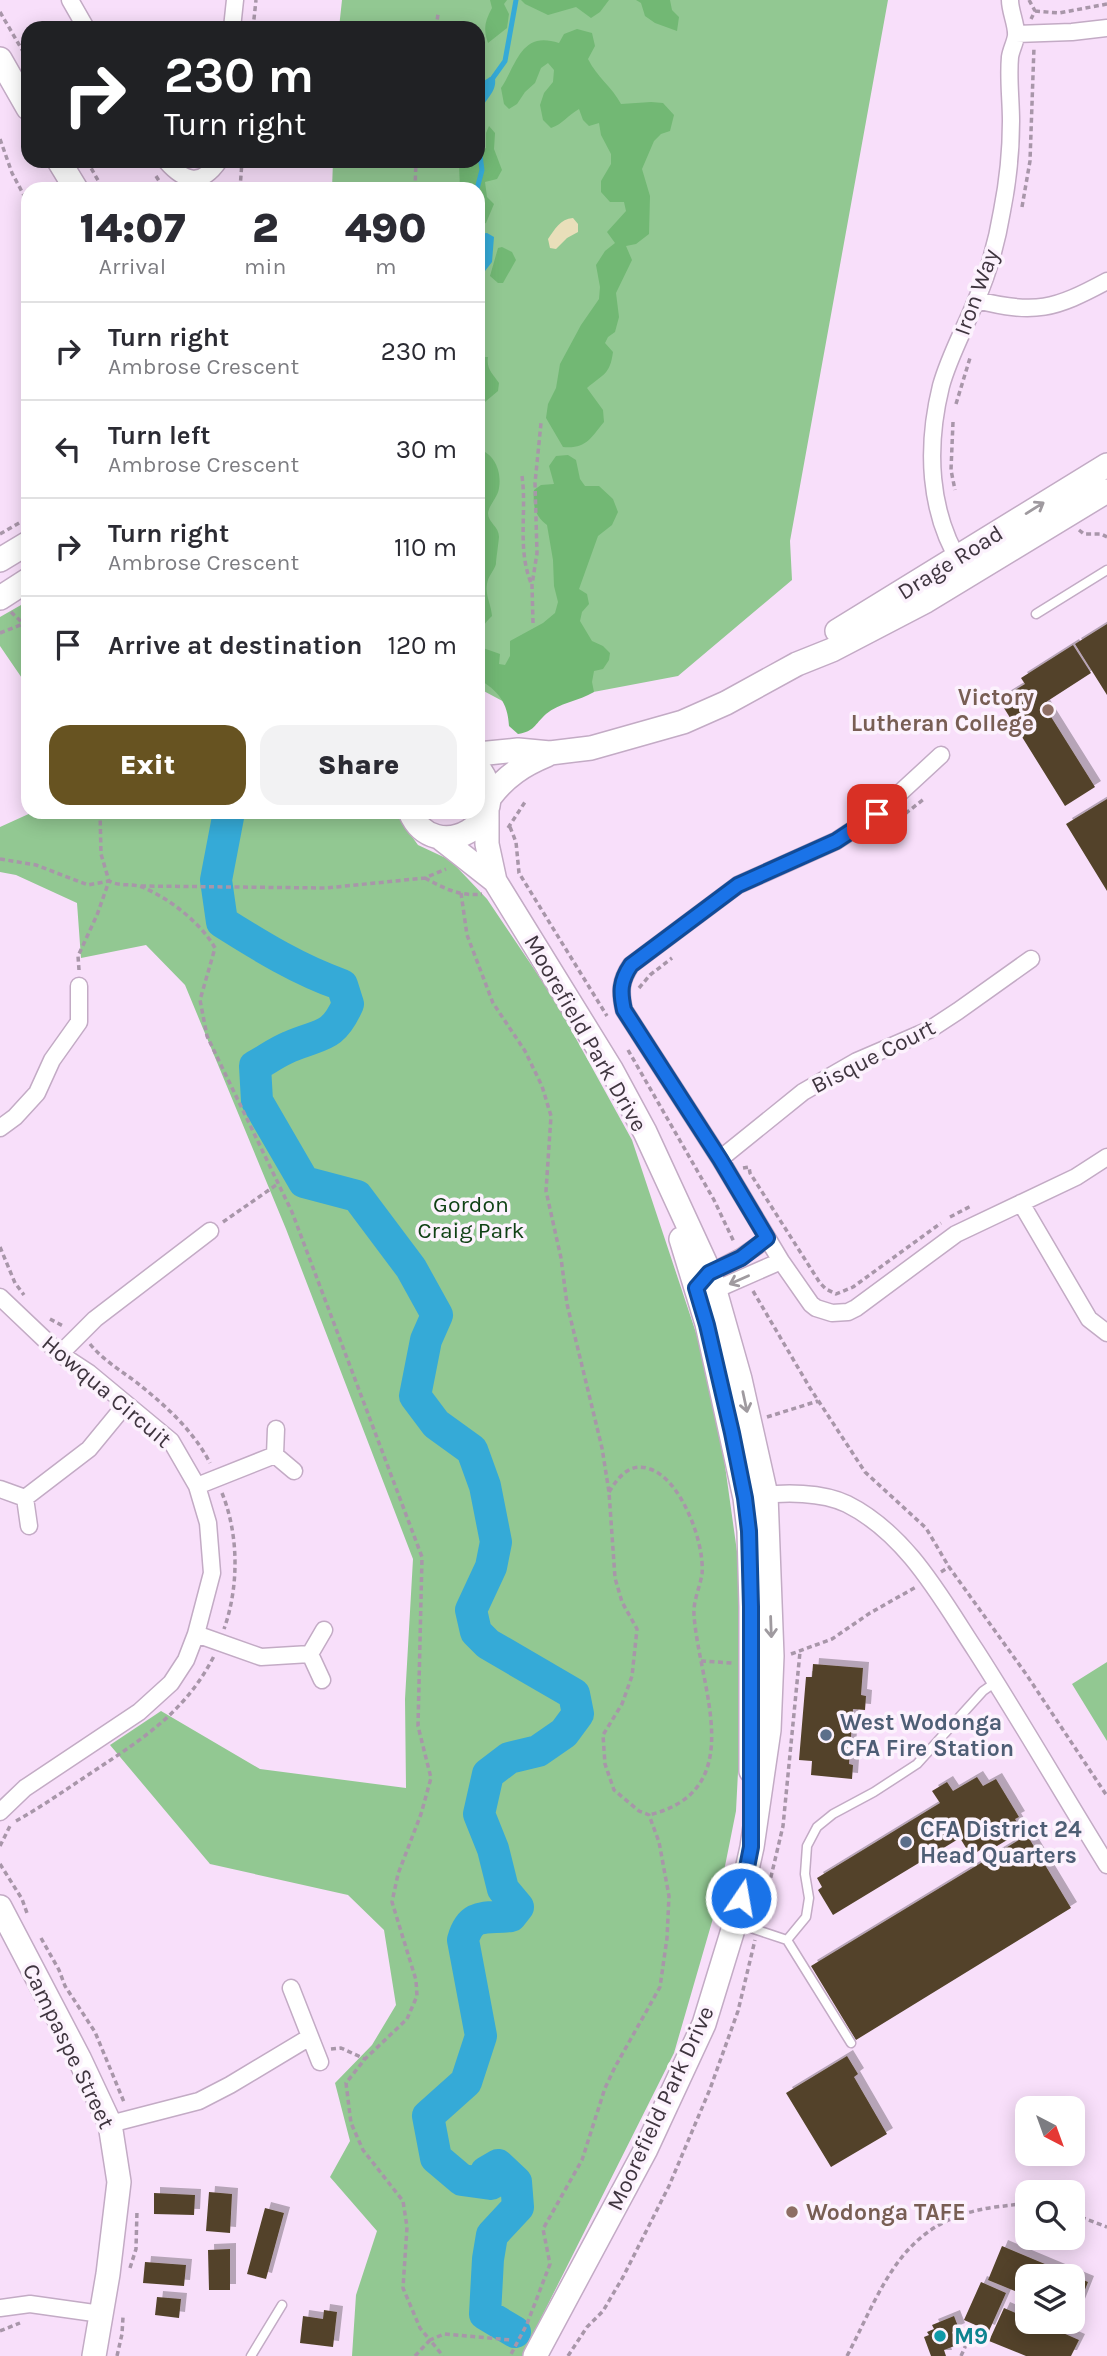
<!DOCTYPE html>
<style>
:root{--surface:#fff;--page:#f2f2f3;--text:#2b2b33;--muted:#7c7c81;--line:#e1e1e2;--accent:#675321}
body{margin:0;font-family:Karla,sans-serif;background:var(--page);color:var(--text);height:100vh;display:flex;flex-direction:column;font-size:26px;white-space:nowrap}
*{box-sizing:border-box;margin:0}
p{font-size:23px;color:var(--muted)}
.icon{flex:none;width:38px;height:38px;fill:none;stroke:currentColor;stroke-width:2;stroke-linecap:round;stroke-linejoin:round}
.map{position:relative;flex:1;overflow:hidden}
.side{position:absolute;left:21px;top:182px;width:464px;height:637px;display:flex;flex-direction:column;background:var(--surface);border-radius:21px;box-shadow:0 4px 18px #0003}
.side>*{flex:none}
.guide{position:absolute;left:21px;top:21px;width:464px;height:147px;border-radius:21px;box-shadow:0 4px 18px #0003;background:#202124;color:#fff;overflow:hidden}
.needle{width:46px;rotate:139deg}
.buttons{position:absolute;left:1015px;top:2096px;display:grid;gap:14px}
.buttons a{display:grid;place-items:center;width:70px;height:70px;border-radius:14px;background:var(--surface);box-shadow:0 4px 18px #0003;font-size:35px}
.pin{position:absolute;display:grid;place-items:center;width:60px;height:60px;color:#fff;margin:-30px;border-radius:14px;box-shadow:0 4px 10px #0006}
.me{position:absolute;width:77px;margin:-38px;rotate:12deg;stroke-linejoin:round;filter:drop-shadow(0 0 5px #0008)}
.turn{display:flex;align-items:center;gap:24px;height:147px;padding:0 28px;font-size:32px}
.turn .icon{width:91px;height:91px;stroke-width:2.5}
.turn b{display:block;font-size:49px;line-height:60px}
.eta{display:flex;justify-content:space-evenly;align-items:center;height:119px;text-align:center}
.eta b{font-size:42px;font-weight:800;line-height:49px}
.button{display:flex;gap:14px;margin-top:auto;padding:14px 28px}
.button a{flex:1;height:80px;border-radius:21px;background:var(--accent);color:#fff;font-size:28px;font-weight:800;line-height:80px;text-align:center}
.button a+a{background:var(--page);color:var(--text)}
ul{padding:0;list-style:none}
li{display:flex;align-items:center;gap:21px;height:98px;padding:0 28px;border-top:2px solid var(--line)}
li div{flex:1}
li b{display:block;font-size:26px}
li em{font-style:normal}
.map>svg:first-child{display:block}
.green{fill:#92c892}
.forest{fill:#72b874}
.sand{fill:#e9dfba}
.water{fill:#35aad7}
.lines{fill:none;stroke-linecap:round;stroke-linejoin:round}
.stream{stroke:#35aad7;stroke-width:5}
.river{stroke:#35aad7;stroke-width:32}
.building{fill:#534329;filter:url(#shadow)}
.lane-casing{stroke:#c3abc5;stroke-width:11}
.street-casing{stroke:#c3abc5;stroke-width:19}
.secondary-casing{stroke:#c3abc5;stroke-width:26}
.path{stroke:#a896a9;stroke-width:3.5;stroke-dasharray:5 3.5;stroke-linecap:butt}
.lane{stroke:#fff;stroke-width:8}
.street{stroke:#fff;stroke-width:16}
.secondary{stroke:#fff;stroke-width:23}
.oneway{stroke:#9f9a9f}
.route-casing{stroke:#114b97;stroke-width:18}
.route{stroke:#1a73e8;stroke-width:12}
.education-dot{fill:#8d6e63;stroke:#fcf2fd;stroke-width:2.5}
.service-dot{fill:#5c6f8a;stroke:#fcf2fd;stroke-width:2.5}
.culture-dot{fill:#0f9aa8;stroke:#fcf2fd;stroke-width:2.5}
.labels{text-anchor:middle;stroke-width:7;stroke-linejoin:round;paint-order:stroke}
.street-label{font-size:23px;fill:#3f353f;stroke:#fcf2fd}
.education-label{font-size:23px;font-weight:bold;fill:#785e54;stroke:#fcf2fd;text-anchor:end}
.park-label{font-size:23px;fill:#104215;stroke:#fcf2fd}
.service-label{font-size:23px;font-weight:bold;fill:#4e5e75;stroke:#fcf2fd;text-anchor:start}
.culture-label{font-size:23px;font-weight:bold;fill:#0d838f;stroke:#fcf2fd;text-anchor:start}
</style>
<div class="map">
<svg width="1107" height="2356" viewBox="0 0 1107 2356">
<defs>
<filter id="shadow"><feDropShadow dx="6" dy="-6" stdDeviation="0" flood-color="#0004"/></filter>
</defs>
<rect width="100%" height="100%" fill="#f8dffa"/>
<!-- green -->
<path class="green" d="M342,0h546l-98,541 2,39 -114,96 -164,31 -36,-19v-499h-146l1,-28h145v-133h-139z
M28,601v86l-28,-41v-29z
M33,812h364l5,11 16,22 32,15 37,39 66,98 79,143 82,247 32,229 -10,195 -18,90 -44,152 -152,303h-170l4,-61 21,-64 -47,-54 20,-36 -15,-58 37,-38 24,-40 -12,-75 -36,-35 -138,-31 -100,-119 51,-34 99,58 146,19 -1,-89 8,-140 -127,-330 -101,-244 -39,-40 -65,13 -4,-55 -61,-28 -16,-3v-45z
M1107,1662v79l-35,-57z"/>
<!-- forest -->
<path class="forest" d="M490,0h17l-3,4 5,10 -2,14 -19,15c-5,-14 -3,-22 4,-35z
M521,0h88l-9,12 -9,6 -15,-11 -28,8 -23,-11z
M636,0h34l2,10 7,7 -2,14 -22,-8 -10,-7 -4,-13z
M577,29l15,4 3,13 -7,13c9,18 24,28 33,45l30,-2 12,1 11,12 -4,16 -9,3 -7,7 -12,28 8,27 -1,38 -13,10 -10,2 6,14 -16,33 3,24 -4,15 -7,5 -3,6 8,9c-3,23 -10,22 -26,36l16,22 1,12c-14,17 -18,27 -41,25l-17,-29 2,-14 8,-16 4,-24 21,-39 18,-26 1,-12 -4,-22 9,-14 10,-8 -8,-11 19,-21 -2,-9h-14l-9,-10v-11l10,-17v-10l-10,-19 -2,-12 -10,3 -6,-6 -4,-11c-11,6 -16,15 -28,19l-8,-8 -3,-15 4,-12 9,-11 1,-12 -6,-7 -7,5 -6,15 -10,9 -8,12 -8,5 -5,-5 -3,-16c16,-24 20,-58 58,-45l5,-9z
M489,126l6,7 -1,16 8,21 -5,9 -12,3 2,15 7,7 -8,19 -8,2v-36h-18l-1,-24 5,-4h14v-9l8,-4v-15z
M502,247l10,5 4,8 -13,23h-5l-8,-7 8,-28z
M481,357h7c-2,12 5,17 11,26l-1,8 -19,16 -1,-48z
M478,449c16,4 24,22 21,39 -1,9 -10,17 -11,25 0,10 11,13 11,24 0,2 -3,24 -3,27 -2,7 -8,12 -9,20 -2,11 4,20 5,32 -12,11 -12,17 -9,32l17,6 -1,10 6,1 5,-9v-15l33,-18 12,-10 3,-11 -4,-16 -1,-26 -6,-35c-13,-10 -14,-20 -13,-35l7,-5 13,-1 -5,-18 7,-10 12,-1 8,5 4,19 5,7h14l14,13 5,13 -6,13 -14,11 -19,53 8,5 2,10 -7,8 -2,9 12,20 11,5 7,7 -1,7 -6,9 -9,2 -2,11 2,10c-15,9 -35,11 -48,22 -12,11 -11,17 -28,20l-9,-8c-1,-23 -11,-36 -31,-47z"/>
<!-- sand -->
<path class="sand" d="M573,218l5,6v8l-11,6 -11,11 -6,-1 -2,-9c7,-10 12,-20 25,-21z"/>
<!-- water -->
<path class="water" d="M490,77l5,2c2,15 -13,21 -15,36l5,9 -4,7 1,15 -4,5v-66z
M487,233l7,4 -2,25 -14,18 3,-23 -3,-7v-16z"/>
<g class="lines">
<!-- stream -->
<path class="stream" d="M490,82l15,-21 11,-61
M477,189l5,-19 -4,-30
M478,224l4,14"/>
<!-- river -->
<path class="river" d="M229,812l-13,68 6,42c38,24 77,48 120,63l6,19c-16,36 -28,29 -59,43 -12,5 -23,13 -34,19l2,35 47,81 53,14 54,72 26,47 -11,25 -11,56 21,28 36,26 13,36 11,56 -5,25 -20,43 5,22 12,12 86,50 4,20 -14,19 -26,18 -29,7 -21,16 -9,40 14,35 10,40 15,18 -7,9c-24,3 -40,-5 -48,24l18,96 -15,46 -38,34 8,42 26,22 29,4 -5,-12 12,-7 18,17 2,25 -26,28 -4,24 -3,55 30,18"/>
</g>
<!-- building -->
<path class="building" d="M1107,624v71l-32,-51z
M1073,645l18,28 -48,31 52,83 -30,19 -66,-106 26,-16 -4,-6z
M1107,799v92l-41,-67z
M813,1664l50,4 -2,27 5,1 -1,14 -12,-1 -4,55 4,1 -1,14 -41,-4 1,-14 -13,-1 7,-83h6z
M977,1777l6,9 13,-7 23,38 -4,2 7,12 -30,18 -3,-5 -18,12 -11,-18 -127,77 -15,-25 4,-3 -5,-9 123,-75 -8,-12 15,-9 6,9z
M1027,1835l44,73 -215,132 -45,-74z
M847,2056l11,18 -4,3 33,57 -56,33 -45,-74z
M209,2192l23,2 -2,39 -24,-2z
M154,2193l41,2 -1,20 -40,-1z
M265,2208l19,5 -18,66 -19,-5z
M1002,2246l86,36 -13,33 -2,-1v-37h-46v19l-39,-16z
M230,2249v41h-21l-1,-40z
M145,2262l41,3 -2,21 -41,-3z
M981,2282l25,11 -17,38 -25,-11z
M157,2297l24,2 -2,19 -24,-3z
M1004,2308l23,10v4h11l41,18 -8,16h-45l-37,-15z
M324,2310l13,2 -4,35 -33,-4 3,-27 20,3z
M954,2316l5,13 -7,3 5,13 -13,5 2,6h-15l-7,-19 5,-2 -2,-3 7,-3 -2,-4z"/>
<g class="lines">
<defs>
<path id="lane" d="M1036,614l71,-44
M739,1924l48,16 19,-23 3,-19 -4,-24 2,-28 10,-19 16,-13 41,-22 43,-28 66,-73 13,-9
M787,1940l64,103
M251,2356l31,-51"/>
<path id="street" d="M70,0l16,28
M232,28l3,-28
M1016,34l56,-2 35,-4
M166,161c19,22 36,25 53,0
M977,300c58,15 78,9 130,-19
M962,566c-34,-54 -36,-119 -21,-180 8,-29 23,-56 34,-83 13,-29 22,-62 27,-92 6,-30 9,-60 9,-90 0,-21 -3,-43 -1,-64 1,-7 5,-14 6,-21 1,-11 -6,-24 -6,-36
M941,755l-64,59 -41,27 -98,44 -107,80c-11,16 -11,27 -7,45l96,149 61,102 30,43 5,4 16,5 16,-1 8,-4 100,-74 120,-57 31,-20
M0,1128l15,-11 22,-24 15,-33 27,-38v-36
M720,1159l83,-67 54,-31 72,-31 29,-19 73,-52
M1021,1203l68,116 18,14
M705,1278l5,-5 31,-16 26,-18
M705,1289l10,1 66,-29
M0,1297l60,57 29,19 82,68 26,45 11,37 4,50 -16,61 -10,26 -15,23 -32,29 -114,76 -25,24
M60,1354l35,-35 115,-88
M275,1455l19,16
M197,1486l78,-31 1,-26
M0,1489l25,9
M758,1496c26,-4 64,-4 89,8 60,30 94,94 129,147 45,70 87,143 131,214
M29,1526l-4,-28 64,-49 37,-45
M196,1634l65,23 49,-3 14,-24
M310,1654l12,26
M291,1988l29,74
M110,2124l89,-23 31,-16 80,-48
M0,2308l30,-4 71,10"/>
<path id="secondary" d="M0,59l28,49
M59,161l17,28
M0,560l28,-17
M0,598l28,-18
M837,631l270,-166
M478,754l40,-4 32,3 41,-5 92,-26 43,-19 71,-39 35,-14 94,-49 181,-110
M490,797c16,-21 33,-32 57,-42
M487,810v34l8,37 116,188 34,63 65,141 30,106 26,116 6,161 -3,74 -17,117 -17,76 -31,101 -58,125 -111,207
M410,812c24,56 109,11 68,-45
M439,837l56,44
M681,1239l26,85 38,174 4,33 2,76v164
M0,1907l79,151 31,66 9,58 -11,92 -14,82"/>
</defs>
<!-- lane casing -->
<use href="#lane" class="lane-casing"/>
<!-- street casing -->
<use href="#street" class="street-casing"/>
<!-- secondary casing -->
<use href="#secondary" class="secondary-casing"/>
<!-- path -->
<path class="path" d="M1029,0l6,11 -4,8
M1035,11l24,2 48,-9
M0,12l28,48
M253,28l3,-28
M436,28l2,-14
M0,139l12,34 16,30
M87,161l16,28
M156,176l8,13
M240,189l2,-28
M415,189l1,-28
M1022,207l8,-46 4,-114
M956,404l14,-46
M953,422l-2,48 4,20
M522,476c5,36 -5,72 9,107
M1079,530l5,4h17l6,3
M0,534l28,-16
M11,612l17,16
M533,623l-1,-38 5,-32 -2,-70 6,-60
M0,633l23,-9 5,-5
M100,812l1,42 8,27c11,6 22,2 33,6 27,11 59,36 73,61l-15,52 7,36 85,176 130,345 -4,169 13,52 -10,36 -23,60 -6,28 24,78 1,16 -10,23 -42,40 -19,24 5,40 12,27 40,51 4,26 -4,61 17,40 10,12 14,-6 67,6
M892,824l32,-25
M510,827l6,15 3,31 88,143
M508,828l17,-26
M0,859l36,6 52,20 21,-4 -12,34 -19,41 1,14
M425,878c18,10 36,19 57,16
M141,886l185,2 99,-10 21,-9
M461,893l6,42 26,68 32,48 17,35 9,30 -5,75 15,67 6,46 35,144 7,44 6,86 7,24 15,27 -5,47 -10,28 -19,31 2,29 9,26 25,21 10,4 10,27 10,54 -2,42 -7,49 -45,80 -10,21 -23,72 -39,69 7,35 -23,60 -17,32
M639,988l11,-13 22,-17
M628,1050l86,150 20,42
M743,1168l6,-1 1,6 70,110 6,6 10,5 17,-7 88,-64
M950,1217l21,-11
M223,1222l56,-39
M0,1247l15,36 9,12
M753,1291l57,97 55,84 61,56 23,39
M50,1319l15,8
M90,1344c13,16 30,26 46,38 29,23 57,48 74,81
M767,1417l51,-16
M609,1492c10,-16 21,-30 41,-23 31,10 55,74 52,105 -2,13 -9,27 -8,41 5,72 57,175 -45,200
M222,1493c17,42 17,94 2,136
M941,1572l8,-5 77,107 81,122
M791,1654l41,-15 38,-26 46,-26
M701,1661l31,2
M16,1821c27,-15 52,-33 78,-50 50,-33 92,-60 120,-115
M0,1846l10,-20
M0,1864l22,35 5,14
M761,1919l22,-93 17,-174
M41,1938l18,32 6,16 30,46 29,70
M331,2049l10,-1 24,11
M1073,2214l34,13
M130,2268l6,-19 1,-39
M0,2331l20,-8
M117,2356l5,-22 1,-17
M415,2356l15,-16 13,16
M568,2356l19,-29 16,-16 20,-34 46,-91 41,-97 28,-78 17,-71
M847,2356c38,-73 55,-136 148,-149 11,-1 21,-3 32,-3
M961,2356l8,-18"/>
<!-- lane -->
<use href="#lane" class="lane"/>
<!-- street -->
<use href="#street" class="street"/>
<!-- secondary -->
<use href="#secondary" class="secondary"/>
</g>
<!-- one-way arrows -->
<defs><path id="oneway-shaft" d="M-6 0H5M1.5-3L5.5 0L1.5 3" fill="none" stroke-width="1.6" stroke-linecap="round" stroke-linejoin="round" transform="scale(1.75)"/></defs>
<g class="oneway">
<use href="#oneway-shaft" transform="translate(1035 508) rotate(-32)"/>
<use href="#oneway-shaft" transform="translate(739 1280) rotate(156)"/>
<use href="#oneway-shaft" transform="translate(745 1402) rotate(78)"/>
<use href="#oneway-shaft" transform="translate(771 1627) rotate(88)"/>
</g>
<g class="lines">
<defs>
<path id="route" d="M741,1898l10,-51v-240l-2,-76 -4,-33 -13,-65 -25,-108 -11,-37 13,-15 32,-15 26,-20 -47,-79 -96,-149c-4,-18 -4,-29 7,-45l107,-80 98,-44 41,-27"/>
</defs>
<!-- route casing -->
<use href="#route" class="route-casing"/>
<!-- route -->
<use href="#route" class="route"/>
</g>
<!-- markers -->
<g class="education-dot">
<circle cx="1048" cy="710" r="7"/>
<circle cx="792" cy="2212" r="7"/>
</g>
<g class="service-dot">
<circle cx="826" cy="1735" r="7"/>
<circle cx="906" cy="1842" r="7"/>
</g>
<circle class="culture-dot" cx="940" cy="2336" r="7"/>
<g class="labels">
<!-- street labels -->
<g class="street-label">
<text transform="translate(976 292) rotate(-70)" y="8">Iron Way</text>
<text transform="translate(950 562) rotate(-32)" y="8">Drage Road</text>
<text transform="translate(586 1033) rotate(60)" y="8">Moorefield Park Drive</text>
<text transform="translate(873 1056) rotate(-27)" y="8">Bisque Court</text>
<text transform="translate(107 1391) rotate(40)" y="8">Howqua Circuit</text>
<text transform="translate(69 2046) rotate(64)" y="8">Campaspe Street</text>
<text transform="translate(660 2108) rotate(-65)" y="8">Moorefield Park Drive</text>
</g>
<!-- education labels -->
<g class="education-label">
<text x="1034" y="705">Victory<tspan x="1034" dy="26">Lutheran College</tspan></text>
<text x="806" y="2220" text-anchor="start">Wodonga TAFE</text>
</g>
<!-- park labels -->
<g class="park-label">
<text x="471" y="1212">Gordon<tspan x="471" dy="26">Craig Park</tspan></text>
</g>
<!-- service labels -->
<g class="service-label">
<text x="840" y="1730">West Wodonga<tspan x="840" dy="26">CFA Fire Station</tspan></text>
<text x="920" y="1837">CFA District 24<tspan x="920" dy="26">Head Quarters</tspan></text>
</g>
<!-- culture labels -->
<g class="culture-label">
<text x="954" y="2344">M9</text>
</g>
</g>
</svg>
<div class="buttons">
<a><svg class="needle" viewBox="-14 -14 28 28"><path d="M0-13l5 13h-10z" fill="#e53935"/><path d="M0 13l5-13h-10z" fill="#7c7c81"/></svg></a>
<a><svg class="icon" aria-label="search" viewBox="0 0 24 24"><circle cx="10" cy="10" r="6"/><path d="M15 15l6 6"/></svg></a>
<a><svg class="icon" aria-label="layers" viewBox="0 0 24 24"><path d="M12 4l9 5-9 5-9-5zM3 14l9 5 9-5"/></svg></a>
</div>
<div class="pin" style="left:877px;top:814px;background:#d93025"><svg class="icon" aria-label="arrive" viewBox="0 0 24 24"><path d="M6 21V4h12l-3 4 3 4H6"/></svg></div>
<svg class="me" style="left:741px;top:1898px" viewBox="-20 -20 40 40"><circle r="17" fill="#1a73e8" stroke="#fff" stroke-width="3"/><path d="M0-11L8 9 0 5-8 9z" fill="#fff"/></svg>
<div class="guide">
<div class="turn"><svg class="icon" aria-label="right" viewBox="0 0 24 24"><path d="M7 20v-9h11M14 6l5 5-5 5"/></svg><div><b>230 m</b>Turn right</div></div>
</div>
<section class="side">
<div class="eta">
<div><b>14:07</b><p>Arrival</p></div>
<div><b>2</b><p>min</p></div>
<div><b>490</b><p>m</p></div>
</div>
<ul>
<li><svg class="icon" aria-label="right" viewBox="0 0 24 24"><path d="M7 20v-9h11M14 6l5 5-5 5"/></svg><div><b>Turn right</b><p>Ambrose Crescent</p></div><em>230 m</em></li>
<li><svg class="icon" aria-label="left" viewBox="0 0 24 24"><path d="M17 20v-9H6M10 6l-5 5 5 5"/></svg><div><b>Turn left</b><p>Ambrose Crescent</p></div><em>30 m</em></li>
<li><svg class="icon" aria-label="right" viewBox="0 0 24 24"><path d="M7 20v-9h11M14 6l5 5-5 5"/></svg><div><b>Turn right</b><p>Ambrose Crescent</p></div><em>110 m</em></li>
<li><svg class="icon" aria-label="arrive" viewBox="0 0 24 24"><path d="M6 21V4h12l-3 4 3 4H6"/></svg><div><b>Arrive at destination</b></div><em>120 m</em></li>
</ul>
<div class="button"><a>Exit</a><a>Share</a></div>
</section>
</div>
